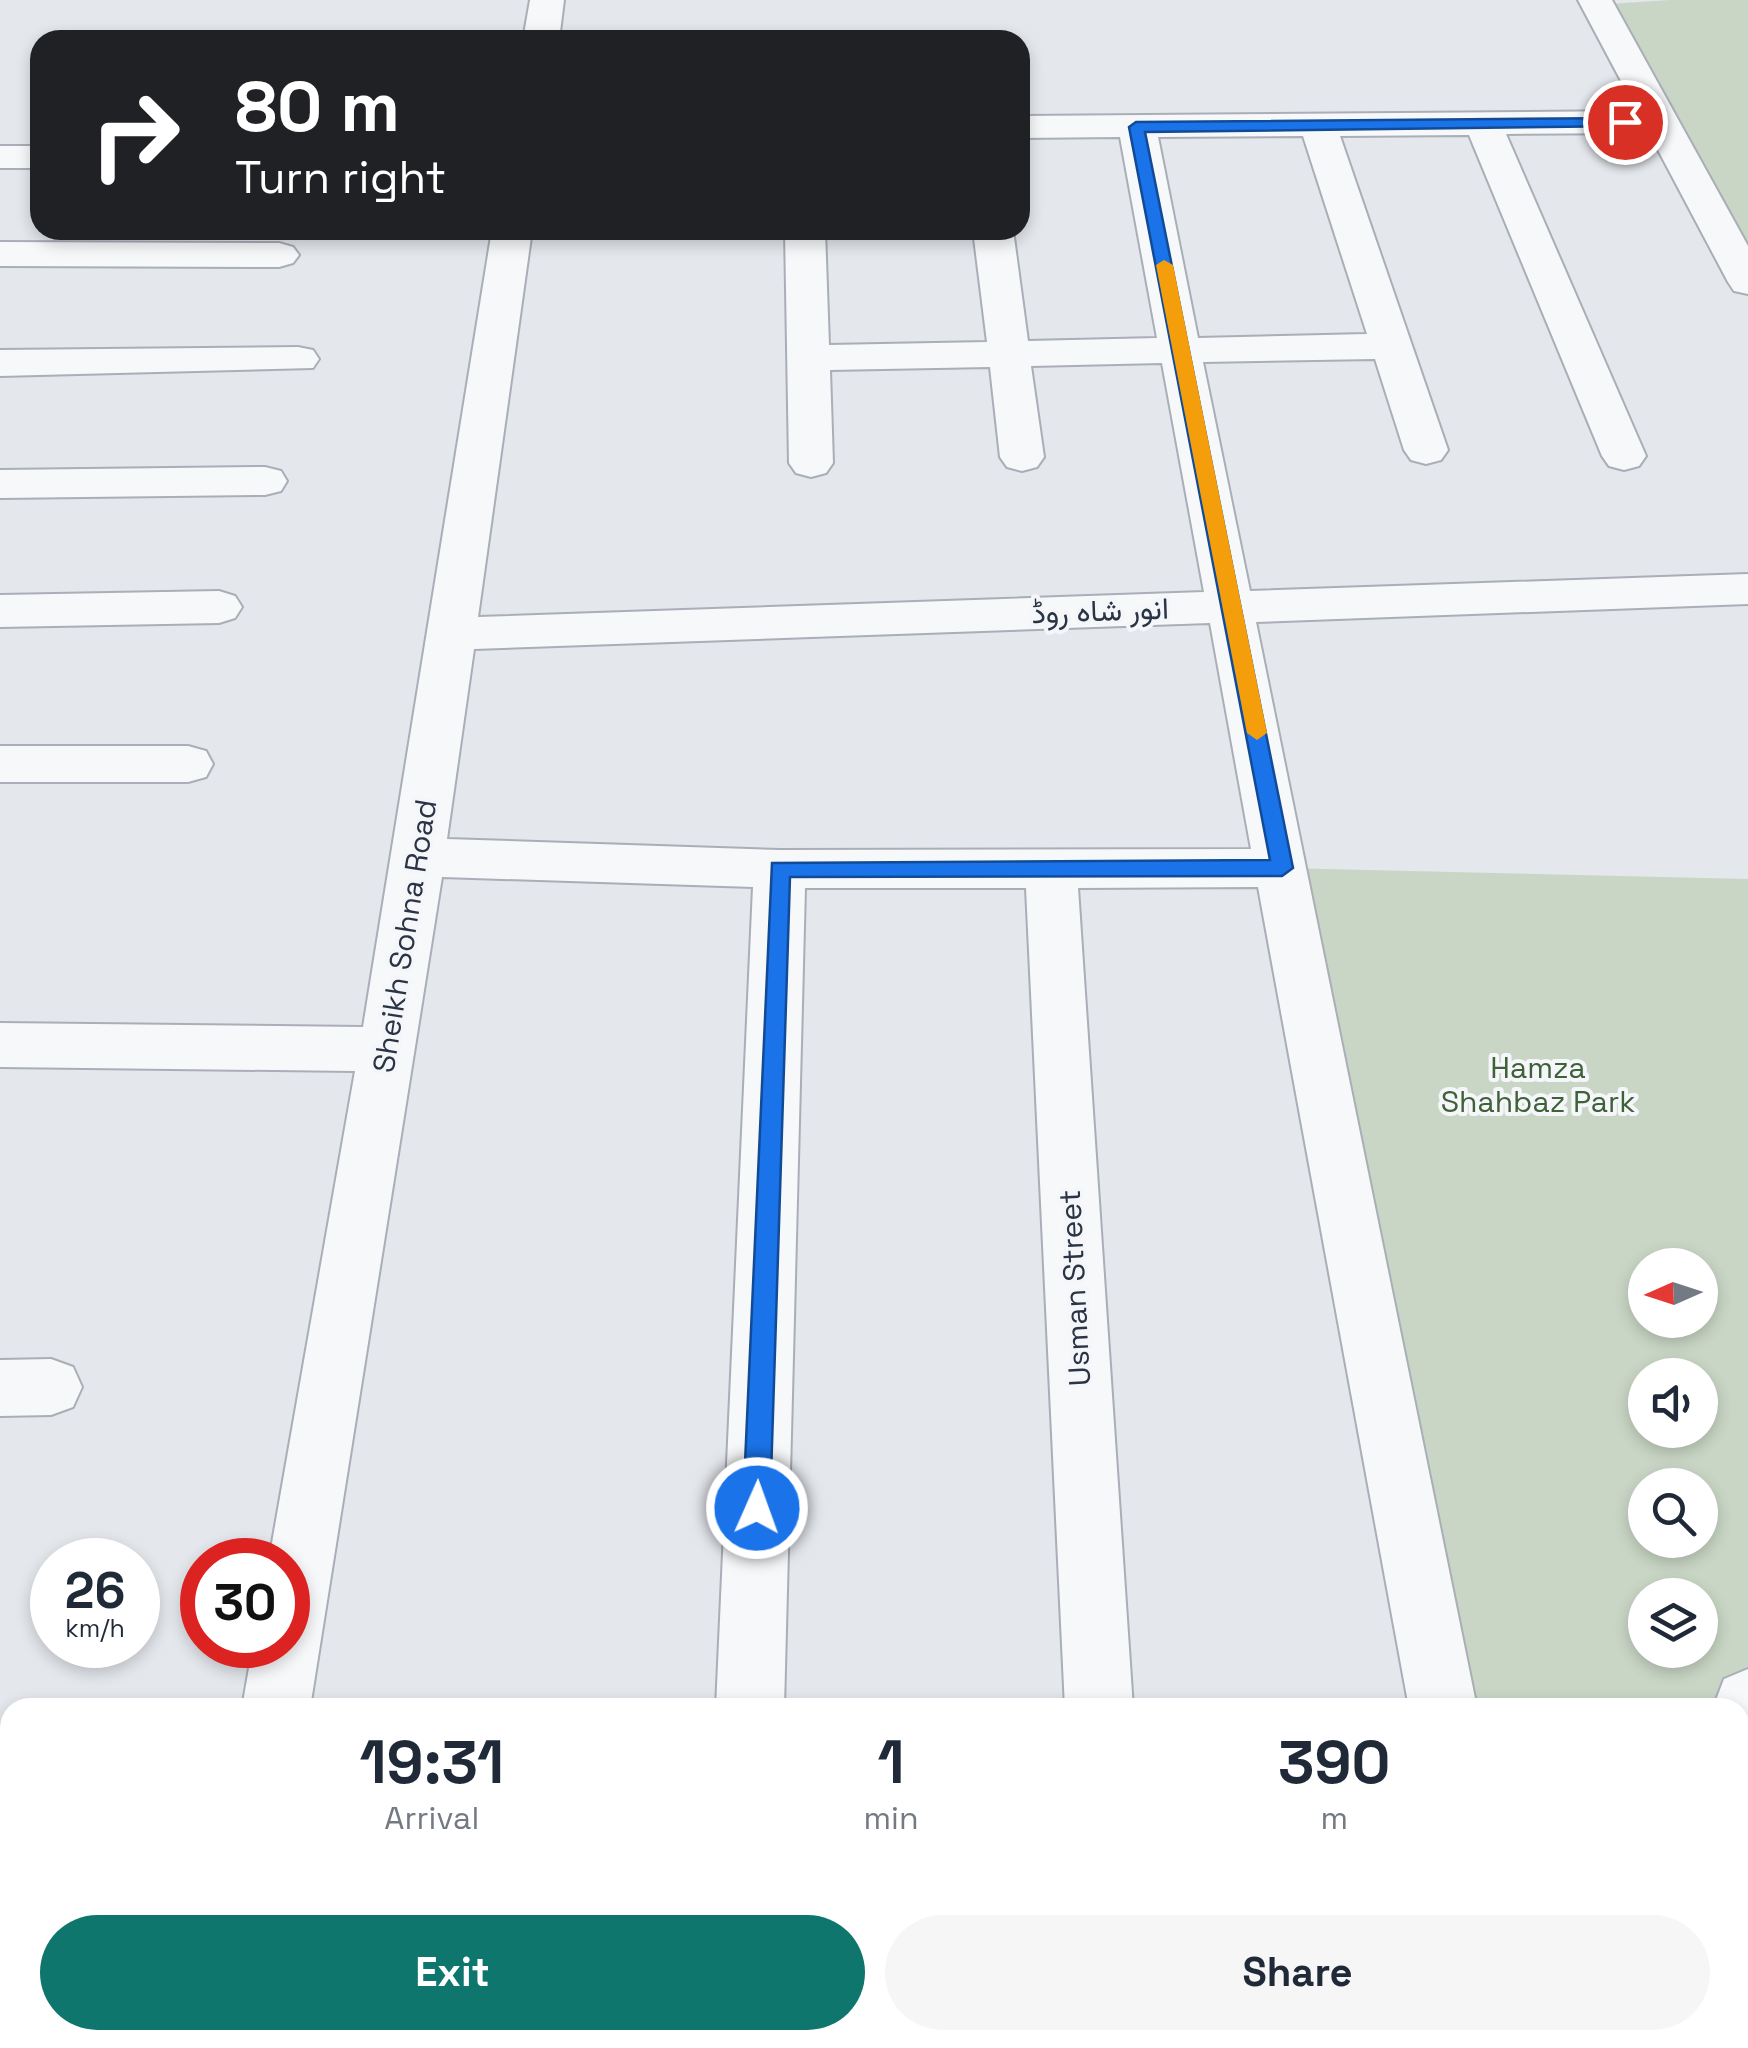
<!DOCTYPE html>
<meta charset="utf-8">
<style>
:root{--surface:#fff;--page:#f6f6f7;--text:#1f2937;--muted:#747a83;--accent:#0f766e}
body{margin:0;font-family:"Space Grotesk",Vazirmatn,sans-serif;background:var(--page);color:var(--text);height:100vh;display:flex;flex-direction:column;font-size:38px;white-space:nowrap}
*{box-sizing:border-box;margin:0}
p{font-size:32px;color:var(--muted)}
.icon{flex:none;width:55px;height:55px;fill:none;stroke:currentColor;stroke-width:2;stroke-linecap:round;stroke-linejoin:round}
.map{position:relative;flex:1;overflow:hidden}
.drawer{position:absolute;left:0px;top:1698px;width:1750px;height:352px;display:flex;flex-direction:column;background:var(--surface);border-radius:30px 30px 0 0;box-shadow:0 5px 15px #0003}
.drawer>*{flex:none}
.guide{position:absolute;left:30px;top:30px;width:1000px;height:210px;border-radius:30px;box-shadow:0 5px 15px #0003;background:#202124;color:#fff;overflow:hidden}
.needle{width:65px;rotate:267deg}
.controls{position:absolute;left:1628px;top:1248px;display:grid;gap:20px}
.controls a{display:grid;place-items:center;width:90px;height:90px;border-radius:50%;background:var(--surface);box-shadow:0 5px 15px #0003;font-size:50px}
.speed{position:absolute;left:30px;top:1538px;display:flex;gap:20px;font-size:50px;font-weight:700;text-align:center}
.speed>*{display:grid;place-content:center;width:130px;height:130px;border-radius:50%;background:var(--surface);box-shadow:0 5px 15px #0003;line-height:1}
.speed small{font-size:25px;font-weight:400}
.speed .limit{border:15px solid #d22;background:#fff;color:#111}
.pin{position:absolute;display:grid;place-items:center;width:85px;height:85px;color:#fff;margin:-42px;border:5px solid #fff;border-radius:50%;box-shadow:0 2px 10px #0007}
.me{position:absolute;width:110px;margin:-55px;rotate:2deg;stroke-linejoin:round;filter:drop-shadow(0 0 8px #0008)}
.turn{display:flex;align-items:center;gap:35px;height:210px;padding:0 40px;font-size:45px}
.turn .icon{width:130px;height:130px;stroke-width:2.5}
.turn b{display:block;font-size:70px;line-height:85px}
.eta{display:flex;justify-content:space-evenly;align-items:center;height:170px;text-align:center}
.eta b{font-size:60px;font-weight:700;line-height:70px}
.button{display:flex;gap:20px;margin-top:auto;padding:20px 40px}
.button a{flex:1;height:115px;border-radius:60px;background:var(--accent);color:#fff;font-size:40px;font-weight:700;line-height:115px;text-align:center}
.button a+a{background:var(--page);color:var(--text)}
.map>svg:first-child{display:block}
.green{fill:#c9d6c5;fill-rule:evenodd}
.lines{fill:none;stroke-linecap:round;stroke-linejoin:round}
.minor-casing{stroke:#a9aeb7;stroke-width:4}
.minor{fill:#f7f8fa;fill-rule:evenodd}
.route{fill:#1a73e8;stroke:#114b97;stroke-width:2.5}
.slow{fill:#f59e0b}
.labels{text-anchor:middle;stroke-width:8;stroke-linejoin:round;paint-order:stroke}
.street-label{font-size:30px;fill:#2b3445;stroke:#f4f6f9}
.park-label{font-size:30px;fill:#3f6138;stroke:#f4f6f9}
</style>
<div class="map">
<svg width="1748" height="2048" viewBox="0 0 1748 2048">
<rect width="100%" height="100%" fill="#e4e7ec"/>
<!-- green -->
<path class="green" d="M1670,0h78v250l-139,-246z
M1283,868l465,11v827l-305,1zM1645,1265h55v55h-55zM1645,1375h55v55h-55zM1645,1485h55v55h-55zM1645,1595h55v55h-55z"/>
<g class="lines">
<defs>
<path id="minor" d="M530,0h34l-5,40h-36z
M1578,0h34l136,246v48l-14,-3 -6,-9 -79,-149 -143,1 140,322 -7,10 -15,4 -15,-4 -7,-10 -133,-321 -129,1 108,314 -7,10 -15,4 -15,-4 -7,-10 -29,-91 -172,3 47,229 498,-17v30l-492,18 221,1086h-68l-151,-821 -180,1 55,820h-68l-39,-820h-221l-21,820h-68l37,-821 -311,-10 -132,831h-68l11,-63h35v-85h-19l86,-489 -355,-4v-44l363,4 129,-797h40l-54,387 726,-25 -42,-229 -131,3 13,91 -7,10 -15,4 -15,-4 -7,-10 -10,-90 -160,3 3,93 -7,10 -15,4 -15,-4 -7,-10 -4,-233h40l4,115 158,-3 -14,-112h40l15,111 129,-3 -37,-201 -100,1v-22l617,-5zM1303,136l64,198 -169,4 -40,-201zM1210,623l41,226 -471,1 -333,-11 27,-190z
M0,146h40v22h-40z
M0,242l279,1 14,4 6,8 -6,8 -14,4 -279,-1z
M298,347l15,3 6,9 -6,9 -313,8v-26z
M265,467l16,4 6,10 -6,10 -16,4 -265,3v-28z
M219,591l16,5 7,11 -7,11 -16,5 -219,4v-32z
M0,746h188l18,5 7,13 -7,13 -18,5h-188z
M51,1359l22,8 9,20 -9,20 -22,8 -51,1v-56z
M1748,1669v105l-8,4v-70h-27l11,-29z
M182,2040h76l-1,8h-76z
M529,2040h76l-1,8h-76z
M701,2040h76l-1,8h-76z
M1083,2040h76v8h-76z
M1541,2040h92l4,8h-92z
M1643,2040h76l-2,8h-76z"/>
</defs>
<!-- minor casing -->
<use href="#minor" class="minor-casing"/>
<!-- minor -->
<use href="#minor" class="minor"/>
</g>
<!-- route -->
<path class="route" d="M1625,118l5,1v7l-485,6 148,736 -11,8 -492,1 -20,631 -4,9 -9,3 -10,-3 -4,-9 29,-645 498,-3 -141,-733 7,-5z"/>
<!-- slow -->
<path class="slow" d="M1164,260l9,5 94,468 -10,7 -10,-7 -91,-468z"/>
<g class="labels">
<!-- street labels -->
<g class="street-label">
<text transform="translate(1100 611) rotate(-2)" y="10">انور شاہ روڈ</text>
<text transform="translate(405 936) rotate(-81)" y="10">Sheikh Sohna Road</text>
<text transform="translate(1075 1288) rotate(-93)" y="10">Usman Street</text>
</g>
<!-- park labels -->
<g class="park-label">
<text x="1538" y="1078">Hamza<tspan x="1538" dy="34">Shahbaz Park</tspan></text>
</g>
</g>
</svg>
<div class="controls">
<a><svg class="needle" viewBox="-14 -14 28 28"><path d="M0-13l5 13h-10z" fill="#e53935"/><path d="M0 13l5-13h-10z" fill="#747a83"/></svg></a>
<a><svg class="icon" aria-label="sound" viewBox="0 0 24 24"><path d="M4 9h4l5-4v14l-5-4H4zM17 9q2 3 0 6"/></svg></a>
<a><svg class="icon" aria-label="search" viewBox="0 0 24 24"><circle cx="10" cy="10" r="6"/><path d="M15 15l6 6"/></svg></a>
<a><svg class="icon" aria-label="layers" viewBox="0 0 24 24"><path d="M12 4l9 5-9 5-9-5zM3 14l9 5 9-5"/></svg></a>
</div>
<div class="speed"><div>26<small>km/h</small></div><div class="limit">30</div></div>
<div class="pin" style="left:1625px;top:122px;background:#d93025"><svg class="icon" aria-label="arrive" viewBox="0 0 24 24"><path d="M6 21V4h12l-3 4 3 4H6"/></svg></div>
<svg class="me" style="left:757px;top:1508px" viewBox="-20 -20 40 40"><circle r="17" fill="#1a73e8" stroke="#fff" stroke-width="3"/><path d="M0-11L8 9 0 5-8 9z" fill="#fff"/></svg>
<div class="guide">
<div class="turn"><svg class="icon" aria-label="right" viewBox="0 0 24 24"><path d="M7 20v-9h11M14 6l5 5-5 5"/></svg><div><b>80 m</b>Turn right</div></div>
</div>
<section class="drawer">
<div class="eta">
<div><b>19:31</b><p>Arrival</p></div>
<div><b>1</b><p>min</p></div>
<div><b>390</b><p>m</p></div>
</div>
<div class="button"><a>Exit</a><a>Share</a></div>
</section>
</div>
